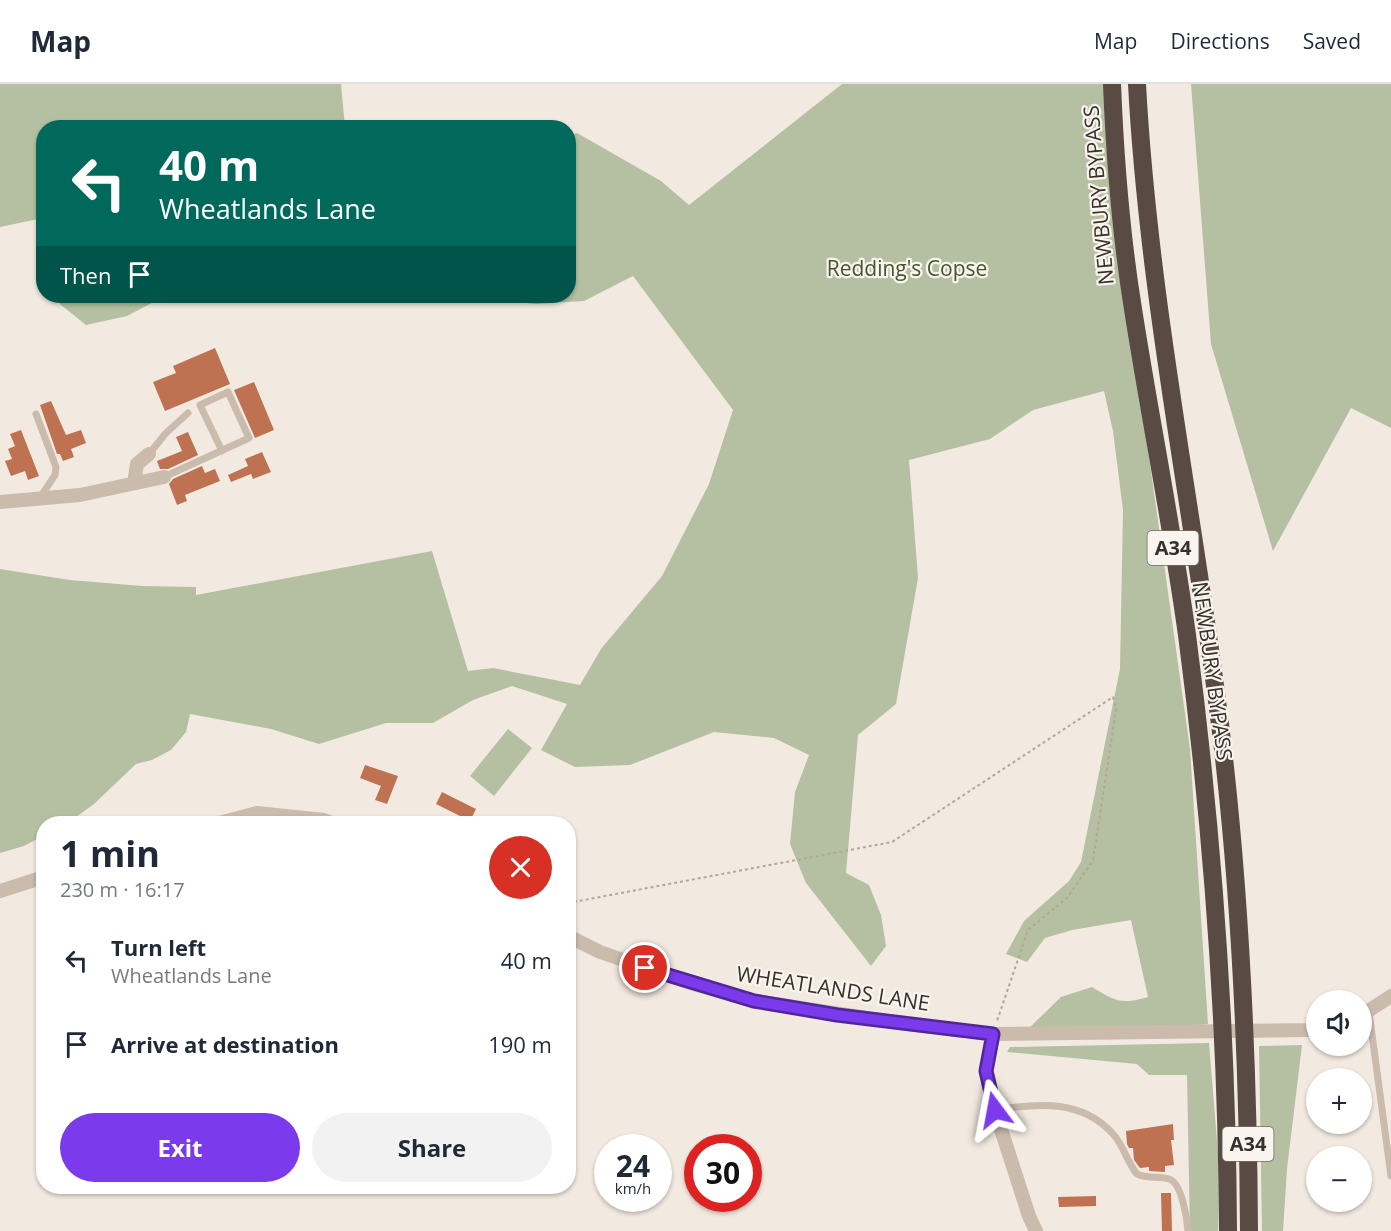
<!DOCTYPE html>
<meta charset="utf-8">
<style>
:root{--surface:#fff;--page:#f2f2f3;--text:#1f2937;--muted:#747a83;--line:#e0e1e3;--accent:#7c3aed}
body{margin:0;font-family:"Open Sans",sans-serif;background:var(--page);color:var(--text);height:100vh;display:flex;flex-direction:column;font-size:22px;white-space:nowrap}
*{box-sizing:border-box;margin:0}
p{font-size:20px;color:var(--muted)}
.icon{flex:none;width:33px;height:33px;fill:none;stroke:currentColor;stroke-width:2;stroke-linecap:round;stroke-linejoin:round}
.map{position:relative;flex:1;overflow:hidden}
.details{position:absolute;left:36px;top:732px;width:540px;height:378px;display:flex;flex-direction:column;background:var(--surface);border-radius:24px;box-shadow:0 2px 4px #0004}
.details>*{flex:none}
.banner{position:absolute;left:36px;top:36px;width:540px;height:183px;border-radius:24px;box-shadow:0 2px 4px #0004;background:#00695c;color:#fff;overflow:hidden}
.fabs{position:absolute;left:1306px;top:906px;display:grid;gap:12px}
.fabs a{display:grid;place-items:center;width:66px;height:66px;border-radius:50%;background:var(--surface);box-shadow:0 2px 4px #0004;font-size:30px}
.speed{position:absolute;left:594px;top:1050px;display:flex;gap:12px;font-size:30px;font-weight:700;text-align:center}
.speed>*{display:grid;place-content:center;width:78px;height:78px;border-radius:50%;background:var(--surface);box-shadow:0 2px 4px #0004;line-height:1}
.speed small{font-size:15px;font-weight:400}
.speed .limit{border:9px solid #d22;background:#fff;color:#111}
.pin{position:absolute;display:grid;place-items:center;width:51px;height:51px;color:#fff;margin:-26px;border:3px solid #fff;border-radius:50%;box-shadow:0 2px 6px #0007}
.me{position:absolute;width:66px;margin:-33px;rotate:347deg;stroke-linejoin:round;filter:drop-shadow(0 0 4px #0008)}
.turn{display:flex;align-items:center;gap:21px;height:126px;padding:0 24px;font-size:27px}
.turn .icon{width:78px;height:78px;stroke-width:2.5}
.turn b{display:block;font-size:42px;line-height:51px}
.then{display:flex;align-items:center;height:57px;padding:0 24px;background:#0003;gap:12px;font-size:22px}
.round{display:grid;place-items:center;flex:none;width:63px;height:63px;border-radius:32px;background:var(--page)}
.overview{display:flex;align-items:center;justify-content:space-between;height:102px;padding:0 24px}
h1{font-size:36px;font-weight:700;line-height:45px}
.action{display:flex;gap:12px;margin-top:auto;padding:12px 24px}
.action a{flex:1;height:69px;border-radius:36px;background:var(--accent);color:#fff;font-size:24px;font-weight:700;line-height:69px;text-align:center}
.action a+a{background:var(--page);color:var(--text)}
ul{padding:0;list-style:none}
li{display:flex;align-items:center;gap:18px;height:84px;padding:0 24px}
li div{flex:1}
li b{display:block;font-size:22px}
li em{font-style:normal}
header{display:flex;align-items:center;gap:36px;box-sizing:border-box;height:84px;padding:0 30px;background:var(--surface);border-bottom:2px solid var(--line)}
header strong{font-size:28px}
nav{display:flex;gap:33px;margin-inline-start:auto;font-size:21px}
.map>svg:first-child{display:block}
.green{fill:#b4c0a1}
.building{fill:#be7252}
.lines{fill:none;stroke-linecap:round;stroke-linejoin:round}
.path{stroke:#b5a597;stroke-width:2;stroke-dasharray:3 3;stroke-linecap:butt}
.lane{stroke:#cabbad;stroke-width:7}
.street{stroke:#cabbad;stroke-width:14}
.highway{stroke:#594a43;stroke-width:18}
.route-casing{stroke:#51269a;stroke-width:15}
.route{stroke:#7c3aed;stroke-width:10}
.labels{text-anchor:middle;stroke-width:4.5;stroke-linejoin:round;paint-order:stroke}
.shield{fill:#f9f4ed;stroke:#726b65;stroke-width:1.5}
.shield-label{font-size:20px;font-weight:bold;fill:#38302b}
.street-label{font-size:21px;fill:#38302b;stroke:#f9f4ed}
.park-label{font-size:21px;fill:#465530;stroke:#f9f4ed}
</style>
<header>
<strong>Map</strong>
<nav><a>Map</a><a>Directions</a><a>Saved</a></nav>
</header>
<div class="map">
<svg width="1391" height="1147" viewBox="0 0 1391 1147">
<rect width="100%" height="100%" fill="#f2eae0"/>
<!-- green -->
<path class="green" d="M0,0h341l4,43 -301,1 -1,90 -43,9z
M842,0h263l29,266 56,399 18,275 -54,5 -129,3 36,-35 31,-10c23,14 29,18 56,10l-17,-77 -59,10 -27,8 -18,24 -21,-8 18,-33 45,-40 12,-19 39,-193 3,-159 -10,-79 -9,-40 -71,19 -43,29 -81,21 9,118 -22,126 -38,31 -12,138 23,12 12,30 5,31 -15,20 -65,-83 -16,-39 5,-52 14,-37 -35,-17 -60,-6 -84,33 -55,2 -34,-17 26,-46 -55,-18 -39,14 -40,23h-47l-67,21 -48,-15 -81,-15 -4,18 -15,18 -19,10 -16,4 -42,40 -26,19 -24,1 -1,12 -19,10 -24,7v-284l70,11 72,6 54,1v8l236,-44 36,120 25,-3 87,17 21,-36 61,-73 47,-92 24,-74 -100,-134 -49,25 -48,3 -82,-8h114l1,-160 8,-3 84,48 28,24z
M1191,0h200v344l-40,-20 -78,143 -62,-207z
M56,212h109l-38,20 -41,9 -25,-20z
M508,645l24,19 -38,48 -24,-20z
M1209,959l10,122 -1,66h-28l-3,-156h-38l-12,-11 -130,-12 3,-5z
M1302,961l-15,124 -4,62h-21l-3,-185z"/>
<!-- building -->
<path class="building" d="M215,264l15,36 -65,27 -12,-29 23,-9 -3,-7z
M254,298l20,48 -19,8 -21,-48z
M51,317l15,34 15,-5 5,13 -15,6 3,8 -11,4 -3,-7h-3l-17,-49z
M21,346l18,46 -11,4 -3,-9 -14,5 -6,-15 7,-2 -4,-10 7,-3 -5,-12z
M188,348l10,23 -30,14h-8l-3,-8 25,-10 -6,-14z
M262,368l9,20 -18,7 -2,-5 -20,8 -3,-7 20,-9 -3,-7z
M202,382l3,7 10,-4 5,12 -35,14 2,6 -10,4 -8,-21 4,-5z
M365,681l33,11 -11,28 -12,-4 6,-14 -21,-8z
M442,708l34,17 -6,12 -34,-17z
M1173,1040l1,16h-3l3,25 -9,1v6l-16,-1v-4l-9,1 -6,-8 -1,-12h-4l-2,-4 -1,-13z
M1161,1109h10l1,38h-10z
M1096,1112v10l-37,1 -1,-10z"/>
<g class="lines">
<!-- path -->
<path class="path" d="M568,819l324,-61 221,-145 3,13 -23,150 -25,37 -40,33 -31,91"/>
<!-- lane -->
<path class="lane" d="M36,330l20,53 -1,8 -16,24
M149,370l17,-21 22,-20
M164,393l85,-39 -21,-46 -28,13 22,46
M1369,928l22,164
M995,1026c42,-7 87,-11 118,24 11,12 14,28 24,40 11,5 22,2 32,5 13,4 18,40 19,52"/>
<!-- street -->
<path class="street" d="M134,399l3,-19 12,-10
M0,418l80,-7 84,-18
M215,740l42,-11 67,7 10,4
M0,807l44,-14
M568,852l32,16 90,31 64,18 153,23 86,10 316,-4 8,-2
M1362,931l29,-19
M993,950l-7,37 11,46 32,99 7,15"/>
<!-- highway -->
<path class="highway" d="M1112,0c3,75 9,151 21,225 17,109 39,217 54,326 26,198 40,397 41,596
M1137,0c11,205 52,406 79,609 24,179 32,358 33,538"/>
</g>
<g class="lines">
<defs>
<path id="route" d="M645,884l109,33 83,14 156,19 -7,37 9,39"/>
</defs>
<!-- route casing -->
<use href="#route" class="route-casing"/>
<!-- route -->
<use href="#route" class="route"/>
</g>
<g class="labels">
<!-- shield labels -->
<g class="shield">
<rect x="1147.5" y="447" width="51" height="34" rx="4.5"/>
<rect x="1222.5" y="1043" width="51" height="34" rx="4.5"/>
</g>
<g class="shield-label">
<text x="1173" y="471">A34</text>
<text x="1248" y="1067">A34</text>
</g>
<!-- street labels -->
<g class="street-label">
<text transform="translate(1099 111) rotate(-95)" y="7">NEWBURY BYPASS</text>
<text transform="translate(1212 587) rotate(82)" y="7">NEWBURY BYPASS</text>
<text transform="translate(833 905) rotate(9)" y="7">WHEATLANDS LANE</text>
</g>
<!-- park labels -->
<g class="park-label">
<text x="907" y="192">Redding's Copse</text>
</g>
</g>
</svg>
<div class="fabs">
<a><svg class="icon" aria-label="sound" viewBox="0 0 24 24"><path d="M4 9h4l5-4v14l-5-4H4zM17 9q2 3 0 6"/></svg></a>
<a>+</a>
<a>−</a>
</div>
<div class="speed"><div>24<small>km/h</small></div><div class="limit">30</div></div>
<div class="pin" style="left:645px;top:884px;background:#d93025"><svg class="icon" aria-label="arrive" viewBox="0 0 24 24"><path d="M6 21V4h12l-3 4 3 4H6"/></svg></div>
<svg class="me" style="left:995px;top:1026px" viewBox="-20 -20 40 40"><path d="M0-17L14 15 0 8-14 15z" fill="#7c3aed" stroke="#fff" stroke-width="4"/></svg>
<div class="banner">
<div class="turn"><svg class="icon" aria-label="left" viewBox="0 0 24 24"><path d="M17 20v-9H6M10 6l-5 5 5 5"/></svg><div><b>40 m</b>Wheatlands Lane</div></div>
<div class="then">Then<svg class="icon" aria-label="arrive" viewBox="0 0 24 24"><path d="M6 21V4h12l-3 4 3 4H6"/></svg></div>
</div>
<section class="details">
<div class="overview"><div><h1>1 min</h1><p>230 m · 16:17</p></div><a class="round" style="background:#d93025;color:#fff"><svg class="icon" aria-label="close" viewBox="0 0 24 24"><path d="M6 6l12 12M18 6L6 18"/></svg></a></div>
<ul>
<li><svg class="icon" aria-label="left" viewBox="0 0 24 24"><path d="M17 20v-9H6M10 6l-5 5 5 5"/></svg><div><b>Turn left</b><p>Wheatlands Lane</p></div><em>40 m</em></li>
<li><svg class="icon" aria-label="arrive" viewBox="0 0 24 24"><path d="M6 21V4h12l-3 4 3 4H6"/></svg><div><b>Arrive at destination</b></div><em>190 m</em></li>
</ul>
<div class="action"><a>Exit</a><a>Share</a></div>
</section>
</div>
